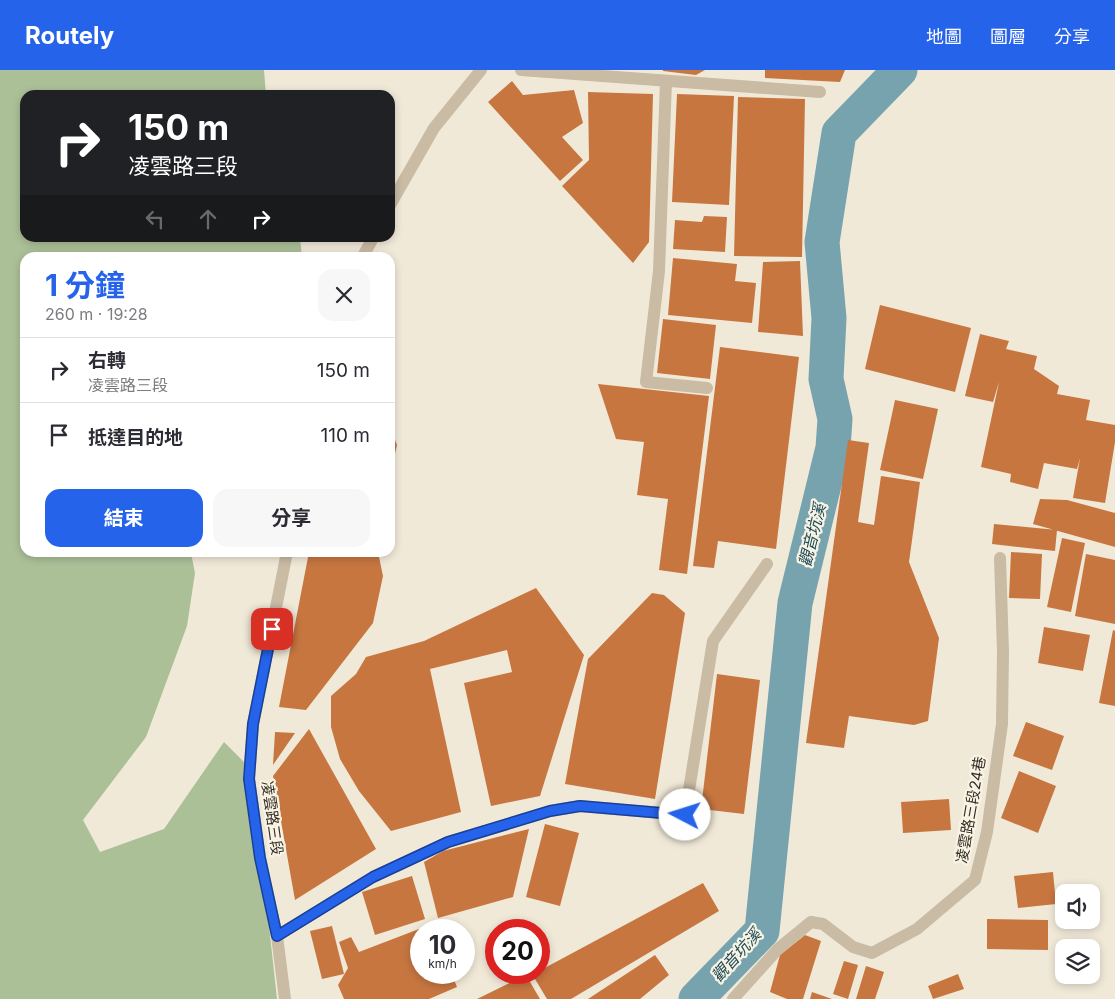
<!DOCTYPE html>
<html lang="zh-TW">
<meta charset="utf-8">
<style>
:root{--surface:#fff;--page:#f7f7f7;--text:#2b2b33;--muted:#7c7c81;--line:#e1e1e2;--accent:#2563eb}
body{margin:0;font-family:Inter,"Noto Sans TC",sans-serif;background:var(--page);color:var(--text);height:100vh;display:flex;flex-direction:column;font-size:19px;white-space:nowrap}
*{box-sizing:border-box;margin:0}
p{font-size:16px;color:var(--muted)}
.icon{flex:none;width:28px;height:28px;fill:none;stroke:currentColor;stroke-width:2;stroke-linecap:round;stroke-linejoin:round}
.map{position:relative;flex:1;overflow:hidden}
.panel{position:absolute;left:20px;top:182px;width:375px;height:305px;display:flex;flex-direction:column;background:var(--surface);border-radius:15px;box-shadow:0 2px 8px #0003}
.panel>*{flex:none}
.top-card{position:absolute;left:20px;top:20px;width:375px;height:152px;border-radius:15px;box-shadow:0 2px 8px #0003;background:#202124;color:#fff;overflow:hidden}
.tools{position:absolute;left:1055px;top:814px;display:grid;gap:10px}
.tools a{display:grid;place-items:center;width:45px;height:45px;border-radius:10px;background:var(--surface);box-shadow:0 2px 8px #0003;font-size:25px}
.speed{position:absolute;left:410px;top:849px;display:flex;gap:10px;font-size:25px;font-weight:700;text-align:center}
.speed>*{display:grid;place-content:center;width:65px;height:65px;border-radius:50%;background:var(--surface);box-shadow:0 2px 8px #0003;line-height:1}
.speed small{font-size:12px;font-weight:400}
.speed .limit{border:8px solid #d22;background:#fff;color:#111}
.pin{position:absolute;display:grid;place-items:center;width:42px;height:42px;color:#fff;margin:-21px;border-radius:10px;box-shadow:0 2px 8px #0006}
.me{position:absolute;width:55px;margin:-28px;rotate:275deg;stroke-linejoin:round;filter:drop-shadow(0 0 4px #0008)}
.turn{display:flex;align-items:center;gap:18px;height:105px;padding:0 25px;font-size:22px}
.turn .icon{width:65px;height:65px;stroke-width:2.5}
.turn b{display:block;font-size:35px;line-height:42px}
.lanes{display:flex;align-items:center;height:48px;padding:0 25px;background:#0003;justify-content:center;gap:25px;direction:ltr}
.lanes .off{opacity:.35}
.round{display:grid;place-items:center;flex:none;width:52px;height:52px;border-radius:15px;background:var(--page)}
.overview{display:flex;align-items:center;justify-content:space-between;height:85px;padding:0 25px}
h1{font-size:30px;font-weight:700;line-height:38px;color:var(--accent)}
.button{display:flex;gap:10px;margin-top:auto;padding:10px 25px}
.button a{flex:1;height:58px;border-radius:15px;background:var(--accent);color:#fff;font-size:20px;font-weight:700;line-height:58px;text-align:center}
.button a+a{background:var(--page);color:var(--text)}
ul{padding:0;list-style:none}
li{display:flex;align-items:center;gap:15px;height:65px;padding:0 25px;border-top:1px solid var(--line)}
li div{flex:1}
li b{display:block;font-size:19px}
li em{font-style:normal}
header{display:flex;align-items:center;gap:30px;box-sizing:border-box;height:70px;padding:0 25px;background:var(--accent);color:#fff}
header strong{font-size:24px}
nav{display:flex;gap:28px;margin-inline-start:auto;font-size:18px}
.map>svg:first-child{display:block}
.green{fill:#acc098}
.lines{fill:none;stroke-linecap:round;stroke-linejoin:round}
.river{stroke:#77a3ae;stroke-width:35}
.building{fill:#c77640}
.minor{stroke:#c9bba4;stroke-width:12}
.route-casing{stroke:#184099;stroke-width:12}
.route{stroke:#2563eb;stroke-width:9}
.labels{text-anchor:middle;stroke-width:4.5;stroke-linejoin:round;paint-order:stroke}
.street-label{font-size:15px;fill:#342c26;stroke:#f9f3e4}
.water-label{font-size:16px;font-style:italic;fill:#1b4956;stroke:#f9f3e4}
</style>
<header>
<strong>Routely</strong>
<nav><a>地圖</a><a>圖層</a><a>分享</a></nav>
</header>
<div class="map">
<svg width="1115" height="929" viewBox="0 0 1115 929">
<rect width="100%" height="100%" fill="#f1e9d8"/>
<!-- green -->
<path class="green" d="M0,0h264l2,25h-241v143h275l2,19 -277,1v294l166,1 4,20 -8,53 -41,111 -63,83 17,32 64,-23 60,-87 28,28 25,229h-277z"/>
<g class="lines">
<!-- river -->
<path class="river" d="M696,929l66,-68 33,-328 38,-155 2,-29 -9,-40 3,-61 -7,-76 17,-109 61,-63"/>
</g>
<!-- building -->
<path class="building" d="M663,0h42l-9,5 -33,-4z
M765,0h80l-5,12 -75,-4z
M512,11l11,14 51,-5 9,33 -21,14 21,23 -23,21 -72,-79z
M588,22l65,2 -4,148 -16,21 -71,-77 27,-26z
M677,24l57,2 -5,109 -57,-3z
M738,27l67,2 -3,158 -68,-1z
M704,146l23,1 -2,35 -52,-3 2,-29 27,2z
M673,188l64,6 -2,17 21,2 -4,40 -84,-8z
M800,191l3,75 -45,-4 5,-70z
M880,235l91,23 -16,64 -90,-23z
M663,249l53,6 -6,54 -53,-6z
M980,264l29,7 -3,8 31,7 -3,13 25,17 -2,8 33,6 -4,20 29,5v17l-10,61 -32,-5 7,-40 -3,11 -33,-6 -6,26 -28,-7 1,-8 -30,-7 18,-85 -6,20 -28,-6z
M720,277l79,10 -23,192 -58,-8 -4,27 -21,-2z
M598,314l111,12 -22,178 -28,-4 9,-71 -31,-4 7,-53 -28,-3z
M895,330l43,9 -15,70 -43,-9z
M390,357l7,18 -4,17v26l-3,9z
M848,370l21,3 -11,79 16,3 7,-49 39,6 -11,80 30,76 -11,83 -14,4 -65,-9 -5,32 -38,-5z
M1040,429l27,1 48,13v34l-82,-23z
M994,454l63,6 -2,21 -63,-7z
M1062,468l23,5 -14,69 -24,-5z
M309,482h69l5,24 -10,47 -67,87 -27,-3z
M1011,482l31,2 -2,45 -31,-1z
M1086,484l29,6v64l-40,-8z
M536,518l48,67 -44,141 -49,10 -27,-123 48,-11 -5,-22 -77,19 31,143 -70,19 -32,-40 -19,-32 -9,-32v-31l25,-22 10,-17 58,-16z
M652,523l12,2 21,18 -30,186 -90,-15 23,-125z
M1044,557l46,8 -7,36 -45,-8z
M1113,560l2,1v75l-16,-3z
M717,604l43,6 -16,134 -43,-5z
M1026,652l38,14 -12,34 -39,-14z
M309,659l67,120 -81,51 -22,-124z
M275,662l20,1 -22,32z
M1019,701l37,15 -18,47 -37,-15z
M949,729l2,31 -48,3 -2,-31z
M545,754l34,9 -19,73 -34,-9z
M529,759l-16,68 -75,21 -14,-56 19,-11z
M1053,802l3,32 -38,4 -4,-32z
M412,806l13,43 -50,16 -13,-43z
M703,813l16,28 -148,88h-24l-15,-25 7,-2v-1z
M987,849l61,1v30l-61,-1z
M432,854l2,6h-13v42h30l6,15 -28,12h-85l-6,-14 10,-17 -9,-26 12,-5 8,15z
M332,856l12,48 -22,5 -12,-48z
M805,865l16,6 -18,58h-16l-17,-7 10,-37z
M655,885l14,20 -29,24h-52z
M844,891l14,4 -10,34 -15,-5z
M866,896l18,6 -9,27h-19z
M958,904l6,15 -31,10 -5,-13z
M526,905l14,24h-63z
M812,922l20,7h-22z"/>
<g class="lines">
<!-- minor -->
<path class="minor" d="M521,0l299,22
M666,11l-7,190 -13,111 61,6
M390,135l44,-77 47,-58
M362,188l11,-20
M277,866l96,-59 75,-35 102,-31 30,-5 105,9 28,-174 54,-77
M285,929l-8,-63 -17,-78 -11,-79 4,-55 34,-172
M733,929l45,-50 33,-27 12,2 30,23 19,6 45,-24 58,-49 12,-48 15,-108 1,-72 -3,-94"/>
</g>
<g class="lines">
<defs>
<path id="route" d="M272,559l-19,95 -4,55 11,79 17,78 96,-59 75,-35 102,-31 30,-5 105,9"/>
</defs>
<!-- route casing -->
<use href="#route" class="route-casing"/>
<!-- route -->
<use href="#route" class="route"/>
</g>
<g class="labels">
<!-- street labels -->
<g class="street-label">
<text transform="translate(971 740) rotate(-80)" y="5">凌雲路三段24巷</text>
<text transform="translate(272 748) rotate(82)" y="5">凌雲路三段</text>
</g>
<!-- water labels -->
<g class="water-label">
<text transform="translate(812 465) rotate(-76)" y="6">觀音坑溪</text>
<text transform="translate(736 885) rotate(-48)" y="6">觀音坑溪</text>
</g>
</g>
</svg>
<div class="tools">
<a><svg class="icon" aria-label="sound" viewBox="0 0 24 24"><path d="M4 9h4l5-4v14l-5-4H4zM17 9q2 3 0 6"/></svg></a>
<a><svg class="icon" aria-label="layers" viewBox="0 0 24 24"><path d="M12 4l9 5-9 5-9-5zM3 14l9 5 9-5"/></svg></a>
</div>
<div class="speed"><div>10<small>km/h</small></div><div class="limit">20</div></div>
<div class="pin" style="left:272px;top:559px;background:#d93025"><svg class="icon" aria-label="arrive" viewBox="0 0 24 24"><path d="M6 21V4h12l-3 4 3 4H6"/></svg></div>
<svg class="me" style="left:685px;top:745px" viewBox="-20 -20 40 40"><circle r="19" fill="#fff"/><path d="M0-13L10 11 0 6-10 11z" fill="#2563eb"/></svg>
<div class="top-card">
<div class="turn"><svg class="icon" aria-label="right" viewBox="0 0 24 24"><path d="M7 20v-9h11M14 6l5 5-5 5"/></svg><div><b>150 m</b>凌雲路三段</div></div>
<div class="lanes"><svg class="icon off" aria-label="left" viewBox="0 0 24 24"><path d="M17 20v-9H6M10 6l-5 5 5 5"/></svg><svg class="icon off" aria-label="ahead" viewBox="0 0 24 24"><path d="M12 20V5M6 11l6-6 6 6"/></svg><svg class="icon" aria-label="right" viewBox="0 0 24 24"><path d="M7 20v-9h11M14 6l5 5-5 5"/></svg></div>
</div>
<section class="panel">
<div class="overview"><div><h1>1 分鐘</h1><p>260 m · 19:28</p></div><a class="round"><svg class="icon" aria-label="close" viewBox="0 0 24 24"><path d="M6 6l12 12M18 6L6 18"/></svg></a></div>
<ul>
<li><svg class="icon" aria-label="right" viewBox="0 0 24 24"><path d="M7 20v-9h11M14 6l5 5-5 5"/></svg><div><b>右轉</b><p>凌雲路三段</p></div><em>150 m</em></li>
<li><svg class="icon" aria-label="arrive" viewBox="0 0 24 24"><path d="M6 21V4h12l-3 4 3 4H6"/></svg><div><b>抵達目的地</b></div><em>110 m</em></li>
</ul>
<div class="button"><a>結束</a><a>分享</a></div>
</section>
</div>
